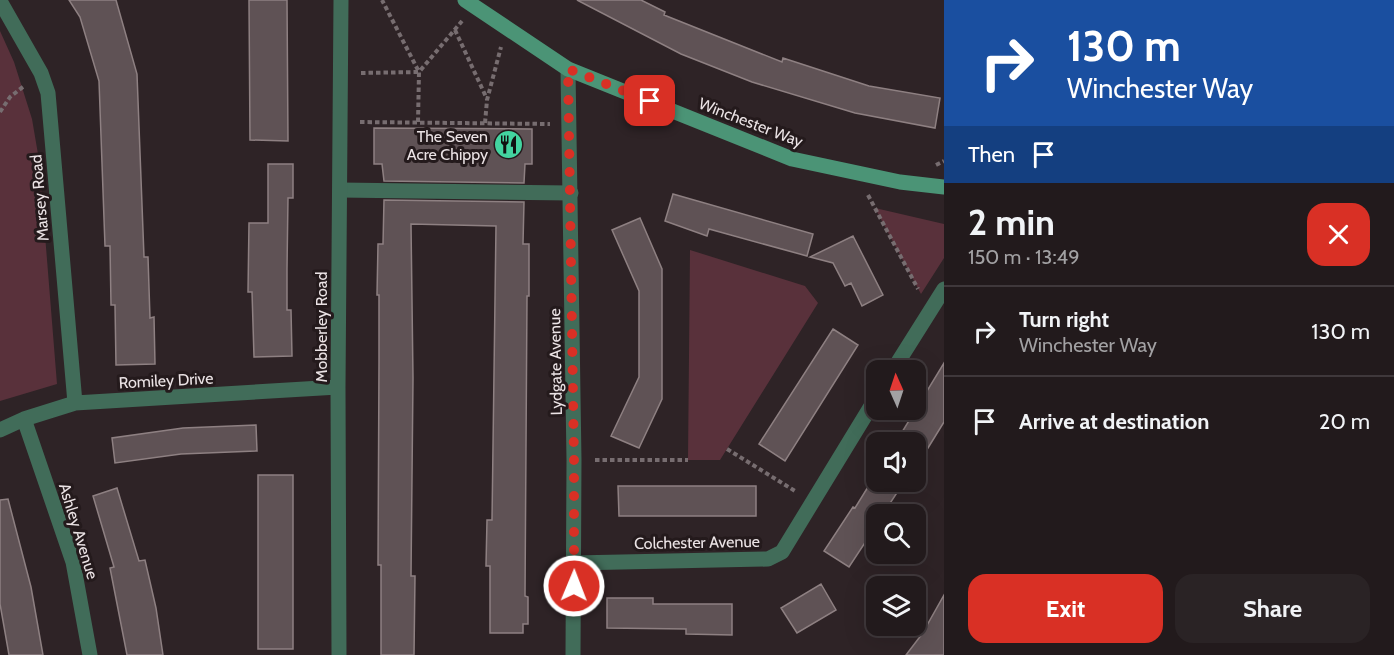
<!DOCTYPE html>
<meta charset="utf-8">
<style>
:root{--surface:#221a1c;--page:#2a2325;--text:#f1f3f6;--muted:#a2a1a3;--line:#3f383b;--accent:#d93025}
body{margin:0;font-family:Cabin,sans-serif;background:var(--page);color:var(--text);height:100vh;display:flex;flex-direction:column;font-size:22px;white-space:nowrap}
*{box-sizing:border-box;margin:0}
p{font-size:20px;color:var(--muted)}
.icon{flex:none;width:33px;height:33px;fill:none;stroke:currentColor;stroke-width:2;stroke-linecap:round;stroke-linejoin:round}
.map{position:relative;flex:1;overflow:hidden}
.drawer{display:flex;flex-direction:column;background:var(--surface);width:450px}
.drawer>*{flex:none}
.guide{background:#1a4fa0;color:#fff;overflow:hidden}
.needle{width:39px;rotate:357deg}
.controls{position:absolute;left:866px;top:360px;display:grid;gap:12px}
.controls a{display:grid;place-items:center;width:60px;height:60px;border-radius:12px;background:var(--surface);box-shadow:0 6px 24px #0002,0 0 0 2px var(--line);font-size:30px}
.pin{position:absolute;display:grid;place-items:center;width:51px;height:51px;color:#fff;margin:-26px;border-radius:12px;box-shadow:0 3px 9px #0006}
.me{position:absolute;width:66px;margin:-33px;rotate:1deg;stroke-linejoin:round;filter:drop-shadow(0 0 4px #0008)}
.turn{display:flex;align-items:center;gap:21px;height:126px;padding:0 24px;font-size:27px}
.turn .icon{width:78px;height:78px;stroke-width:2.5}
.turn b{display:block;font-size:42px;line-height:51px}
.then{display:flex;align-items:center;height:57px;padding:0 24px;background:#0003;gap:12px;font-size:22px}
.round{display:grid;place-items:center;flex:none;width:63px;height:63px;border-radius:18px;background:var(--page)}
.summary{display:flex;align-items:center;justify-content:space-between;height:102px;padding:0 24px}
h1{font-size:36px;font-weight:700;line-height:45px}
.primary-button{display:flex;gap:12px;margin-top:auto;padding:12px 24px}
.primary-button a{flex:1;height:69px;border-radius:18px;background:var(--accent);color:#fff;font-size:24px;font-weight:700;line-height:69px;text-align:center}
.primary-button a+a{background:var(--page);color:var(--text)}
ul{padding:0;list-style:none}
li{display:flex;align-items:center;gap:18px;height:90px;padding:0 24px;border-top:2px solid var(--line)}
li div{flex:1}
li b{display:block;font-size:22px}
li em{font-style:normal}
main{display:flex;flex:1;min-height:0}
.map>svg:first-child{display:block}
.green{fill:#59313b}
.building{fill:#5f5255;stroke:#8e8082;stroke-width:1.5}
.lines{fill:none;stroke-linecap:round;stroke-linejoin:round}
.path{stroke:#776d70;stroke-width:4;stroke-dasharray:4.5 3;stroke-linecap:butt}
.lane{stroke:#416c59;stroke-width:15}
.street{stroke:#416c59;stroke-width:15}
.secondary{stroke:#4b9476;stroke-width:15}
.route{stroke:#d93025;stroke-width:10;stroke-dasharray:0 18}
.labels{text-anchor:middle;stroke-width:6;stroke-linejoin:round;paint-order:stroke}
.street-label{font-size:16px;fill:#ebe3e5;stroke:#241a1c}
.poi-label{font-size:16px;fill:#ebe3e5;stroke:#241a1c;text-anchor:end}
</style>
<main>
<div class="map">
<svg width="944" height="655" viewBox="0 0 944 655">
<rect width="100%" height="100%" fill="#2e2326"/>
<!-- green -->
<path class="green" d="M0,31l14,31 18,57 7,41 18,224 -57,17z
M875,208l69,16v34l-23,36z
M690,250l115,36 13,17 -98,157h-32z"/>
<!-- building -->
<path class="building" d="M69,0h47l21,74 7,183h4l2,61 4,-1 1,47 -39,1 -1,-60h-4l-1,-59h-5l-6,-165 -19,-64z
M249,0h38l1,141 -38,-1z
M577,0h64l24,12 -1,3 118,47 1,-4 86,28 71,12 -5,30 -80,-15 -103,-31 -71,-28z
M374,128l158,1v35h-7l-1,19 -140,-2 -2,-17h-8z
M268,164h25v34h-5l-1,71v41h4l1,46 -38,1 -2,-65h-4l1,-69h19z
M673,194l140,40 -6,22 -98,-27 -2,7 -42,-15z
M384,200l140,2 -1,42h6v52h-2l-2,300 3,1v27h-5v9h-33v-67h-4l1,-46h5l4,-294 -85,-2 2,154 -2,198h4l-1,79h-33v-90h-3l1,-203v-67h-2l1,-51h5z
M640,218l22,51v130l-23,49 -28,-12 28,-59v-86l-27,-61z
M853,236l30,59 -21,11 -11,-23 -6,3 -12,-23 -23,-6z
M833,329l25,16 -73,116 -26,-17z
M944,363v59l-29,47v-27h-19z
M256,425l1,26 -76,3 -66,9 -3,-25 71,-10z
M876,474v8h28l-21,32h-7v12l-27,41 -25,-16 29,-44 2,1z
M258,475h35v174h-35z
M618,486h138v30h-137z
M117,488l22,73 6,-1 11,48 7,47h-36l-17,-87 4,-1 -21,-71z
M8,499l23,88 12,68h-34l-9,-51v-104z
M821,584l15,26 -39,23 -16,-25z
M944,595v60h-38l16,-21z
M607,598h46v6h79v31l-46,-1v-5l-79,-1z"/>
<g class="lines">
<!-- path -->
<path class="path" d="M455,30l32,69
M361,73l58,-1 -37,-72
M0,112l10,-15 14,-11
M360,122l190,2
M418,122l1,-50 43,-51
M485,123l2,-23 14,-53
M936,165l8,-4
M868,195l50,94
M727,449l68,42
M595,460h93"/>
<!-- lane -->
<path class="lane" d="M340,190l231,3"/>
<!-- street -->
<path class="street" d="M0,1l41,72 7,20 27,310
M568,69l6,391 -1,195
M893,370l51,-81
M24,419l49,143 17,93
M0,430l24,-11 51,-16 263,-16
M574,563l194,-4 14,-7 94,-154
M339,655l-1,-268 3,-387"/>
<!-- secondary -->
<path class="secondary" d="M465,0l103,69 224,90 108,23 44,5"/>
</g>
<g class="lines">
<!-- route -->
<path class="route" d="M574,586v-126l-6,-391 82,32"/>
</g>
<!-- icons -->
<defs>
<symbol id="restaurant-disc" viewBox="-11 -11 22 22"><circle r="9.5" fill="#43d4a0" stroke="#241a1c"/><path d="M-5-6h1v4h1v-4h1v4h1v-4h1v5L-1.5 .5V6h-2V.5L-5-1ZM5-6V6H3V1.5H1.5Q1.5-4 5-6Z" fill="#111"/></symbol>
</defs>
<g fill-rule="evenodd">
<use href="#restaurant-disc" x="492" y="128" width="33" height="33"/>
</g>
<g class="labels">
<!-- street labels -->
<g class="street-label">
<text transform="translate(751 122) rotate(21)" y="6">Winchester Way</text>
<text transform="translate(39 198) rotate(-95)" y="6">Marsey Road</text>
<text transform="translate(321 327) rotate(-90)" y="6">Mobberley Road</text>
<text transform="translate(555 362) rotate(-91)" y="6">Lydgate Avenue</text>
<text transform="translate(166 380) rotate(-3)" y="6">Romiley Drive</text>
<text transform="translate(79 531) rotate(73)" y="6">Ashley Avenue</text>
<text transform="translate(697 542) rotate(-1)" y="6">Colchester Avenue</text>
</g>
<!-- poi labels -->
<g class="poi-label">
<text x="488" y="142">The Seven<tspan x="488" dy="18">Acre Chippy</tspan></text>
</g>
</g>
</svg>
<div class="controls">
<a><svg class="needle" viewBox="-14 -14 28 28"><path d="M0-13l5 13h-10z" fill="#e53935"/><path d="M0 13l5-13h-10z" fill="#a2a1a3"/></svg></a>
<a><svg class="icon" aria-label="sound" viewBox="0 0 24 24"><path d="M4 9h4l5-4v14l-5-4H4zM17 9q2 3 0 6"/></svg></a>
<a><svg class="icon" aria-label="search" viewBox="0 0 24 24"><circle cx="10" cy="10" r="6"/><path d="M15 15l6 6"/></svg></a>
<a><svg class="icon" aria-label="layers" viewBox="0 0 24 24"><path d="M12 4l9 5-9 5-9-5zM3 14l9 5 9-5"/></svg></a>
</div>
<div class="pin" style="left:650px;top:101px;background:#d93025"><svg class="icon" aria-label="arrive" viewBox="0 0 24 24"><path d="M6 21V4h12l-3 4 3 4H6"/></svg></div>
<svg class="me" style="left:574px;top:586px" viewBox="-20 -20 40 40"><circle r="17" fill="#d93025" stroke="#fff" stroke-width="3"/><path d="M0-11L8 9 0 5-8 9z" fill="#fff"/></svg>
</div>
<section class="drawer">
<div class="guide">
<div class="turn"><svg class="icon" aria-label="right" viewBox="0 0 24 24"><path d="M7 20v-9h11M14 6l5 5-5 5"/></svg><div><b>130 m</b>Winchester Way</div></div>
<div class="then">Then<svg class="icon" aria-label="arrive" viewBox="0 0 24 24"><path d="M6 21V4h12l-3 4 3 4H6"/></svg></div>
</div>
<div class="summary"><div><h1>2 min</h1><p>150 m · 13:49</p></div><a class="round" style="background:#d93025;color:#fff"><svg class="icon" aria-label="close" viewBox="0 0 24 24"><path d="M6 6l12 12M18 6L6 18"/></svg></a></div>
<ul>
<li><svg class="icon" aria-label="right" viewBox="0 0 24 24"><path d="M7 20v-9h11M14 6l5 5-5 5"/></svg><div><b>Turn right</b><p>Winchester Way</p></div><em>130 m</em></li>
<li><svg class="icon" aria-label="arrive" viewBox="0 0 24 24"><path d="M6 21V4h12l-3 4 3 4H6"/></svg><div><b>Arrive at destination</b></div><em>20 m</em></li>
</ul>
<div class="primary-button"><a>Exit</a><a>Share</a></div>
</section>
</main>
